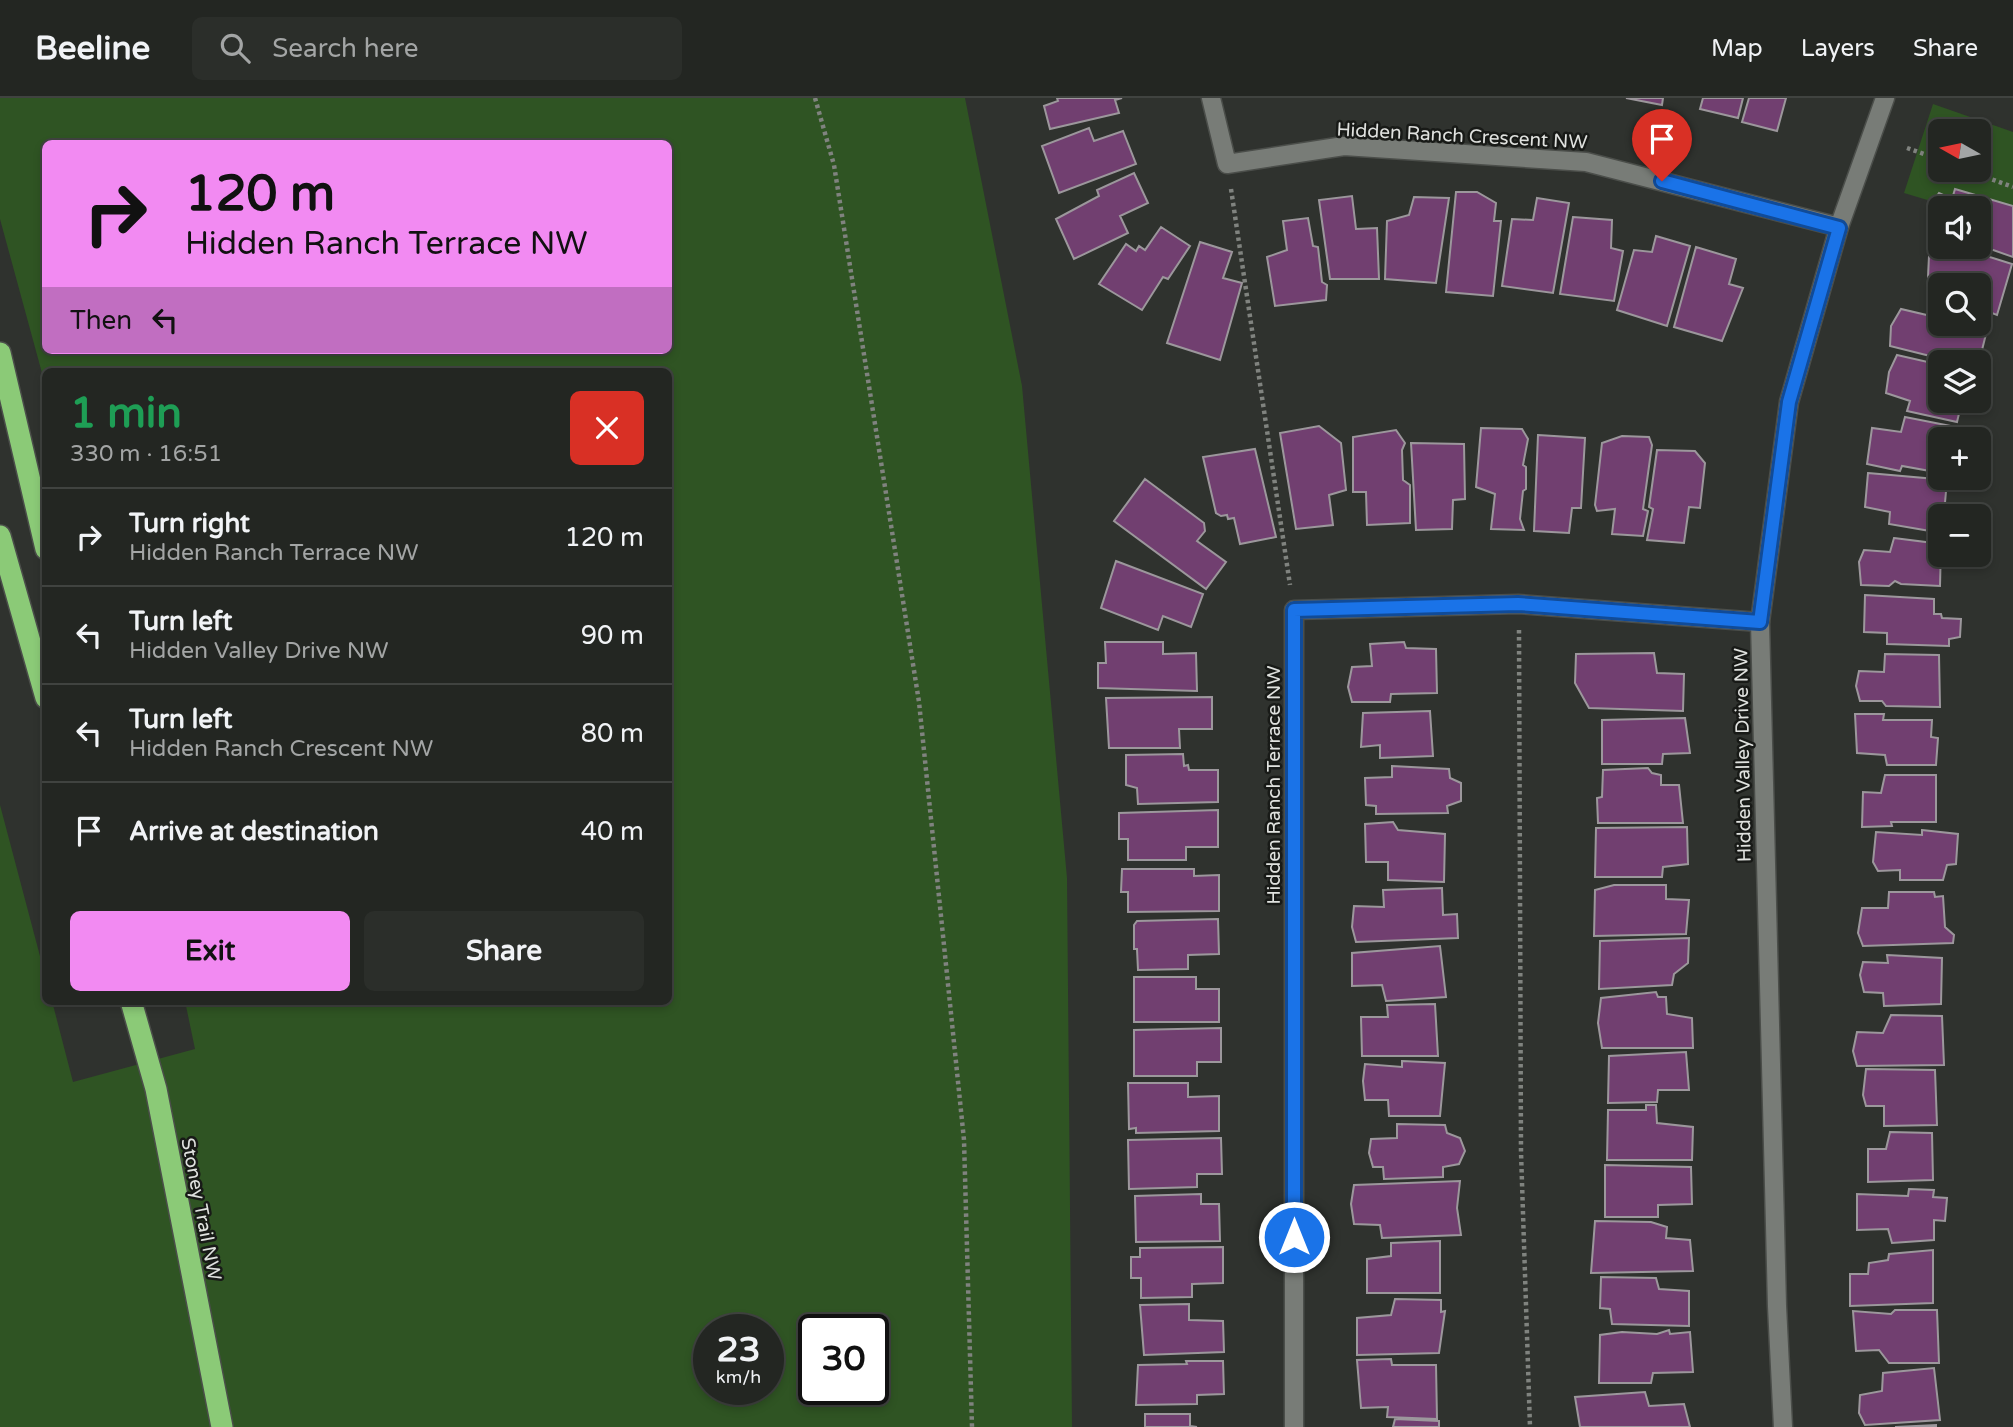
<!DOCTYPE html>
<meta charset="utf-8">
<style>
:root{--surface:#232622;--page:#2b2e2a;--text:#f1f3f6;--muted:#a3a5a5;--line:#404340;--accent:#f28af2}
body{margin:0;font-family:"Varela Round",sans-serif;background:var(--page);color:var(--text);height:100vh;display:flex;flex-direction:column;font-size:26px;white-space:nowrap}
*{box-sizing:border-box;margin:0}
p{font-size:23px;color:var(--muted)}
.icon{flex:none;width:38px;height:38px;fill:none;stroke:currentColor;stroke-width:2;stroke-linecap:round;stroke-linejoin:round}
.map{position:relative;flex:1;overflow:hidden}
.drawer{position:absolute;left:42px;top:270px;width:630px;height:637px;display:flex;flex-direction:column;background:var(--surface);border-radius:10px;box-shadow:0 4px 10px #0003,0 0 0 2px var(--line)}
.drawer>*{flex:none}
.guide{position:absolute;left:42px;top:42px;width:630px;height:214px;border-radius:10px;box-shadow:0 4px 10px #0003,0 0 0 2px var(--line);background:#f28af2;color:#111;overflow:hidden}
.needle{width:46px;rotate:279deg}
.tools{position:absolute;left:1928px;top:21px;display:grid;gap:14px}
.tools a{display:grid;place-items:center;width:63px;height:63px;border-radius:10px;background:var(--surface);box-shadow:0 4px 10px #0003,0 0 0 2px var(--line);font-size:35px}
.speed{position:absolute;left:693px;top:1216px;display:flex;gap:14px;font-size:35px;font-weight:700;text-align:center}
.speed>*{display:grid;place-content:center;width:91px;height:91px;border-radius:50%;background:var(--surface);box-shadow:0 4px 10px #0003,0 0 0 2px var(--line);line-height:1}
.speed small{font-size:18px;font-weight:400}
.speed .limit{border:4px solid #111;border-radius:10px;background:#fff;color:#111}
.pin{position:absolute;display:grid;place-items:center;width:60px;height:60px;color:#fff;margin:-72px -30px;border-radius:50% 50% 50% 0;rotate:-45deg;box-shadow:0 0 7px #0007}
.pin .icon{rotate:45deg}
.me{position:absolute;width:77px;margin:-38px;rotate:0deg;stroke-linejoin:round;filter:drop-shadow(0 0 5px #0008)}
.turn{display:flex;align-items:center;gap:24px;height:147px;padding:0 28px;font-size:32px}
.turn .icon{width:91px;height:91px;stroke-width:2.5}
.turn b{display:block;font-size:49px;line-height:60px}
.then{display:flex;align-items:center;height:66px;padding:0 28px;background:#0003;gap:14px;font-size:26px}
.round{display:grid;place-items:center;flex:none;width:74px;height:74px;border-radius:10px;background:var(--page)}
.overview{display:flex;align-items:center;justify-content:space-between;height:119px;padding:0 28px}
h1{font-size:42px;font-weight:800;line-height:52px;color:#1e9e55}
.button{display:flex;gap:14px;margin-top:auto;padding:14px 28px}
.button a{flex:1;height:80px;border-radius:10px;background:var(--accent);color:#111;font-size:28px;font-weight:800;line-height:80px;text-align:center}
.button a+a{background:var(--page);color:var(--text)}
ul{padding:0;list-style:none}
li{display:flex;align-items:center;gap:21px;height:98px;padding:0 28px;border-top:2px solid var(--line)}
li div{flex:1}
li b{display:block;font-size:26px}
li em{font-style:normal}
header{display:flex;align-items:center;gap:42px;box-sizing:border-box;height:98px;padding:0 35px;background:var(--surface);border-bottom:2px solid var(--line)}
header strong{font-size:33px}
nav{display:flex;gap:38px;margin-inline-start:auto;font-size:24px}
.search{width:490px;height:63px;background:var(--page);display:flex;align-items:center;gap:18px;box-sizing:border-box;padding:0 24px;border-radius:10px;color:var(--muted);font-size:26px}
.map>svg:first-child{display:block}
.green{fill:#2f5423;fill-rule:evenodd}
.building{fill:#713f70;stroke:#9c979c;stroke-width:2}
.lines{fill:none;stroke-linecap:round;stroke-linejoin:round}
.minor-casing{stroke:#4b4e4a;stroke-width:21}
.tertiary-casing{stroke:#4b4e4a;stroke-width:21}
.motorway-casing{stroke:#4b4e4a;stroke-width:24}
.path{stroke:#80837f;stroke-width:4.5;stroke-dasharray:3.5 3.5;stroke-linecap:butt}
.minor{stroke:#787c77;stroke-width:18}
.tertiary{stroke:#787c77;stroke-width:18}
.motorway{stroke:#8bca77;stroke-width:21}
.route-casing{stroke:#114b97;stroke-width:18}
.route{stroke:#1a73e8;stroke-width:12}
.labels{text-anchor:middle;stroke-width:5;stroke-linejoin:round;paint-order:stroke}
.street-label{font-size:19px;fill:#e0e2df;stroke:#181a17}
</style>
<header>
<strong>Beeline</strong>
<div class="search"><svg class="icon" aria-label="search" viewBox="0 0 24 24"><circle cx="10" cy="10" r="6"/><path d="M15 15l6 6"/></svg>Search here</div>
<nav><a>Map</a><a>Layers</a><a>Share</a></nav>
</header>
<div class="map">
<svg width="2013" height="1329" viewBox="0 0 2013 1329">
<rect width="100%" height="100%" fill="#2f322e"/>
<!-- green -->
<path class="green" d="M0,0h965l57,288 45,492 5,549h-1072v-622l45,170 1,26h6l21,81 122,-33 -10,-48h483v-630h-622l-1,13 -45,-165zM46,46h622v206h-622zM709,1232h59v60h-59zM814,1232h59v60h-59z
M1933,6l80,28v94l-34,-18h-25l-50,-15zM1941,33h38v39h-38z"/>
<!-- building -->
<path class="building" d="M1057,0h65l-7,2 4,13 -69,16 -6,-23 14,-5z
M1626,0h37l-1,7z
M1703,0h40l-5,20 -38,-9z
M1749,0h37l-9,33 -35,-9z
M1089,30l5,13 29,-10 13,33 -77,29 -17,-47z
M1134,75l14,30 -28,13 8,17 -54,26 -18,-40 43,-23 -2,-6z
M1955,91l58,17v51l-34,-12v-37h-38v23l-4,-1 -8,-22 10,-15 13,6z
M1456,94h21l19,11 -2,18h7l-8,75 -47,-4z
M1352,98l4,33 21,-1 2,51h-49l-11,-79z
M1414,99l35,1 -13,85 -51,-4 2,-58 22,-6z
M1537,100l32,5 -16,90 -51,-7 10,-67 21,1z
M1573,119l39,3 -1,28 12,3 -9,50 -54,-7z
M1308,120l5,28 5,1 4,35 5,3 -1,15 -51,6 -8,-49 20,-7 -4,-29z
M1161,129l29,19 -22,33 -5,-2 -21,33 -43,-26 27,-40 10,7 3,-5 6,4z
M1656,138l34,10 -23,80 -50,-16 17,-60 18,2z
M1200,144l32,10 -9,26 19,5 -22,77 -53,-17z
M1941,144v5h17l54,17 -15,51 -18,-7v-23h-30l-21,-8 1,-21z
M1696,149l40,12 -7,25 14,4 -21,53 -48,-14z
M1934,205l7,2v19h38v-9l11,3 -11,44h-25l-64,-16 1,-20 10,-17 30,7z
M1897,257l44,10v36h21l-5,21 -50,-11 3,-10 -24,-8 3,-21z
M1905,319l51,10 -3,12h-12v34l-39,-7 -2,5 -33,-7 5,-36 29,4z
M1319,328l22,17 5,47 -17,5 4,30 -37,4 -16,-96z
M1481,330l41,1 6,10 -5,26 3,2v22l-3,2 -3,28 4,11 -33,-1 4,-35 -19,-7z
M1396,332l9,13 -3,7 1,30 7,5v38l-43,2 -1,-33h-13v-55z
M1538,337l47,3 -4,70h-9l-3,25 -35,-2z
M1622,338l27,1 3,8 -9,64 5,2 -5,25 -31,-2 3,-25 -18,2 -2,-6 7,-62z
M1411,345l53,1 1,55 -12,1 -1,29 -36,1z
M1255,351l21,88 -36,7 -6,-26 -6,1 -1,-4 -6,1 -5,-3 -13,-56z
M1657,352l38,1 10,12 -5,45 -11,-1 -5,36 -37,-3 6,-31 -4,-2z
M1868,375l79,7 -3,34 -6,4 -2,14 -47,-8 1,-12 -25,-5z
M1145,381l59,44 1,8 -8,10 29,21 -20,27 -92,-68z
M1894,440l47,6 -1,42 -39,-2 -6,-3 -6,5 -28,-1 -2,-23 5,-12 26,2z
M1116,463l87,33 -12,33 -28,-11 -5,14 -57,-22z
M1865,497l69,4v15h7l1,4 19,1 -1,18 -11,2v7l-62,-2v-11l-23,-1z
M1105,544h58v12l33,-1 1,38 -99,-3v-25h8z
M1404,544l2,6 30,1 1,44 -46,1 -1,8h-38l-4,-15 4,-20 20,-1 -2,-22z
M1654,555l3,20 27,1 -1,37 -94,-3 -14,-25 1,-29z
M1885,556l54,1 1,52 -54,-1 -4,-5h-22l-4,-15 3,-15 25,1z
M1212,599v32h-33l1,19h-71l-3,-50z
M1430,613l3,45 -53,2v-13l-19,2 2,-34z
M1855,616h29l-1,6h49l-1,17 7,1 -2,27h-49l-2,-10 -28,-2z
M1685,620l5,35 -27,1 -1,10h-60v-44z
M1183,656l1,12 4,-1 1,5h29v32l-80,2 -1,-16 -11,-3v-30z
M1392,668l57,3 1,9 11,5v18l-14,5 1,7 -72,1v-8l-10,-1 -1,-27 27,-1z
M1648,670l4,5 9,2v10h18l4,38h-85l-1,-25 5,-1 1,-27z
M1885,677h51v47h-45l1,4 -30,1 1,-35 18,1z
M1218,712v37h-32v13h-58v-21h-9v-26z
M1393,724l5,8 47,4 -1,48 -56,-2v-18h-22l-1,-38z
M1687,729l1,37 -25,3 -1,10h-67l1,-49z
M1922,732l36,4 -2,30 -9,1 -4,15h-43v-10l-22,1 -5,-9 3,-30 46,3z
M1122,771h72v7l25,-1v36l-91,1v-20h-7z
M1614,787h52v14l23,1 -3,34 -92,2 1,-46z
M1442,790l1,27 14,-1 1,24 -102,4 -4,-15 2,-21 30,1 -1,-17z
M1889,794h45l1,5 8,-1 2,31 9,8 -1,8 -90,3 -5,-13 4,-25h26z
M1218,821l1,35 -31,1v14l-50,1 -1,-21h-3v-24l3,-4z
M1689,840l-1,25 -14,11 -2,11 -73,4 1,-48z
M1440,848l6,51 -60,4 -4,-16 -30,1v-33z
M1887,857l55,3 -1,46 -57,2 -1,-13 -19,-1 -4,-17 3,-13 25,1z
M1134,879h62v12h23v33h-85z
M1656,894l2,5h8l1,17 25,4 1,30h-91l-4,-25 3,-25z
M1435,906l3,52h-76l-1,-39h27l-1,-12z
M1891,917l51,1 2,49 -87,1 -4,-15 4,-19 26,1z
M1221,930v34h-24v14h-63v-46z
M1686,954l3,38h-31l-1,12 -49,1 1,-47z
M1402,963l43,2 -5,53h-51l-1,-16h-23l-2,-19 2,-17 37,3z
M1866,971l69,1 2,55 -53,1v-20h-18l-3,-11z
M1128,985h60v14l31,-1v35l-83,2v-5l-7,1z
M1646,1007h10l1,18 36,4 -1,33h-85l1,-50h38z
M1397,1026l48,1 2,8 13,5 5,13 -6,13 -16,3v10l-59,2 -1,-12h-10l-4,-14 2,-14 26,-1z
M1890,1034l42,1 1,47 -65,2v-33h18z
M1221,1040l1,36h-25v13l-68,2 -1,-49z
M1605,1067l86,2 1,37 -34,1v12h-53z
M1460,1083l-3,27 4,27 -79,3 -2,-13 -26,-1 -3,-20 3,-19z
M1909,1091l25,1 -1,7 14,1 -2,23 -11,-1v20l-42,3 -4,-14 -31,1v-36l51,2z
M1201,1096v10h18l1,37 -84,1 -1,-46z
M1595,1123l56,1 16,5 -1,11 24,2 3,31 -102,2z
M1440,1143v52h-73v-34l24,-3v-13z
M1223,1149v36l-31,1v13l-51,1v-20h-10v-21h9v-9z
M1933,1152v53l-83,3v-32h18l1,-11 19,-3 1,-6z
M1601,1179l55,1 3,11 30,2v35l-77,-2 -2,-15 -10,-1z
M1395,1201l46,1v12l4,-1 -6,42 -82,2v-37l34,-3z
M1189,1206v16l34,1 1,31 -80,3 -4,-50z
M1895,1212h42l2,53h-50l-10,-13 -23,1 -3,-40 38,3z
M1669,1232l1,4 20,-2 3,40 -40,1 -2,10h-52l1,-48 22,-3 35,2z
M1391,1261l1,6h44l1,54 -50,-2 1,-10 -27,1 -4,-48z
M1186,1263h37l1,33 -27,1v9l-61,1 2,-40 49,-1z
M1934,1270l6,52 -75,5 -6,-12 1,-18 22,-4 1,-18z
M1645,1294l4,14 35,-2 6,23h-110l-5,-30z
M1145,1316h45v12l7,1h-52z
M1395,1321l44,2v6h-46z
M1936,1327v2h-41z"/>
<g class="lines">
<defs>
<path id="minor" d="M1211,0l16,66 117,-18 242,16 253,65
M1294,1329v-817l224,-6 242,18"/>
<path id="tertiary" d="M1783,1329l-6,-121 -17,-684 29,-220 50,-175 46,-129"/>
<path id="motorway" d="M0,255l46,196
M0,438l46,162
M131,903l25,88 66,338"/>
</defs>
<!-- minor casing -->
<use href="#minor" class="minor-casing"/>
<!-- tertiary casing -->
<use href="#tertiary" class="tertiary-casing"/>
<!-- motorway casing -->
<use href="#motorway" class="motorway-casing"/>
<!-- path -->
<path class="path" d="M815,0l19,67 85,537 45,438 8,287
M1907,50l34,12
M1966,72l47,17
M1231,91l59,396
M1519,532l2,522 9,275"/>
<!-- minor -->
<use href="#minor" class="minor"/>
<!-- tertiary -->
<use href="#tertiary" class="tertiary"/>
<!-- motorway -->
<use href="#motorway" class="motorway"/>
</g>
<g class="lines">
<defs>
<path id="route" d="M1294,1139v-627l224,-6 242,18 29,-220 50,-174 -177,-47"/>
</defs>
<!-- route casing -->
<use href="#route" class="route-casing"/>
<!-- route -->
<use href="#route" class="route"/>
</g>
<g class="labels">
<!-- street labels -->
<g class="street-label">
<text transform="translate(1462 37) rotate(3)" y="7">Hidden Ranch Crescent NW</text>
<text transform="translate(1742 657) rotate(-91)" y="7">Hidden Valley Drive NW</text>
<text transform="translate(1273 687) rotate(-90)" y="7">Hidden Ranch Terrace NW</text>
<text transform="translate(202 1111) rotate(79)" y="7">Stoney Trail NW</text>
</g>
</g>
</svg>
<div class="tools">
<a><svg class="needle" viewBox="-14 -14 28 28"><path d="M0-13l5 13h-10z" fill="#e53935"/><path d="M0 13l5-13h-10z" fill="#a3a5a5"/></svg></a>
<a><svg class="icon" aria-label="sound" viewBox="0 0 24 24"><path d="M4 9h4l5-4v14l-5-4H4zM17 9q2 3 0 6"/></svg></a>
<a><svg class="icon" aria-label="search" viewBox="0 0 24 24"><circle cx="10" cy="10" r="6"/><path d="M15 15l6 6"/></svg></a>
<a><svg class="icon" aria-label="layers" viewBox="0 0 24 24"><path d="M12 4l9 5-9 5-9-5zM3 14l9 5 9-5"/></svg></a>
<a>+</a>
<a>−</a>
</div>
<div class="speed"><div>23<small>km/h</small></div><div class="limit">30</div></div>
<div class="pin" style="left:1662px;top:83px;background:#d93025"><svg class="icon" aria-label="arrive" viewBox="0 0 24 24"><path d="M6 21V4h12l-3 4 3 4H6"/></svg></div>
<svg class="me" style="left:1294px;top:1139px" viewBox="-20 -20 40 40"><circle r="17" fill="#1a73e8" stroke="#fff" stroke-width="3"/><path d="M0-11L8 9 0 5-8 9z" fill="#fff"/></svg>
<div class="guide">
<div class="turn"><svg class="icon" aria-label="right" viewBox="0 0 24 24"><path d="M7 20v-9h11M14 6l5 5-5 5"/></svg><div><b>120 m</b>Hidden Ranch Terrace NW</div></div>
<div class="then">Then<svg class="icon" aria-label="left" viewBox="0 0 24 24"><path d="M17 20v-9H6M10 6l-5 5 5 5"/></svg></div>
</div>
<section class="drawer">
<div class="overview"><div><h1>1 min</h1><p>330 m · 16:51</p></div><a class="round" style="background:#d93025;color:#fff"><svg class="icon" aria-label="close" viewBox="0 0 24 24"><path d="M6 6l12 12M18 6L6 18"/></svg></a></div>
<ul>
<li><svg class="icon" aria-label="right" viewBox="0 0 24 24"><path d="M7 20v-9h11M14 6l5 5-5 5"/></svg><div><b>Turn right</b><p>Hidden Ranch Terrace NW</p></div><em>120 m</em></li>
<li><svg class="icon" aria-label="left" viewBox="0 0 24 24"><path d="M17 20v-9H6M10 6l-5 5 5 5"/></svg><div><b>Turn left</b><p>Hidden Valley Drive NW</p></div><em>90 m</em></li>
<li><svg class="icon" aria-label="left" viewBox="0 0 24 24"><path d="M17 20v-9H6M10 6l-5 5 5 5"/></svg><div><b>Turn left</b><p>Hidden Ranch Crescent NW</p></div><em>80 m</em></li>
<li><svg class="icon" aria-label="arrive" viewBox="0 0 24 24"><path d="M6 21V4h12l-3 4 3 4H6"/></svg><div><b>Arrive at destination</b></div><em>40 m</em></li>
</ul>
<div class="button"><a>Exit</a><a>Share</a></div>
</section>
</div>
